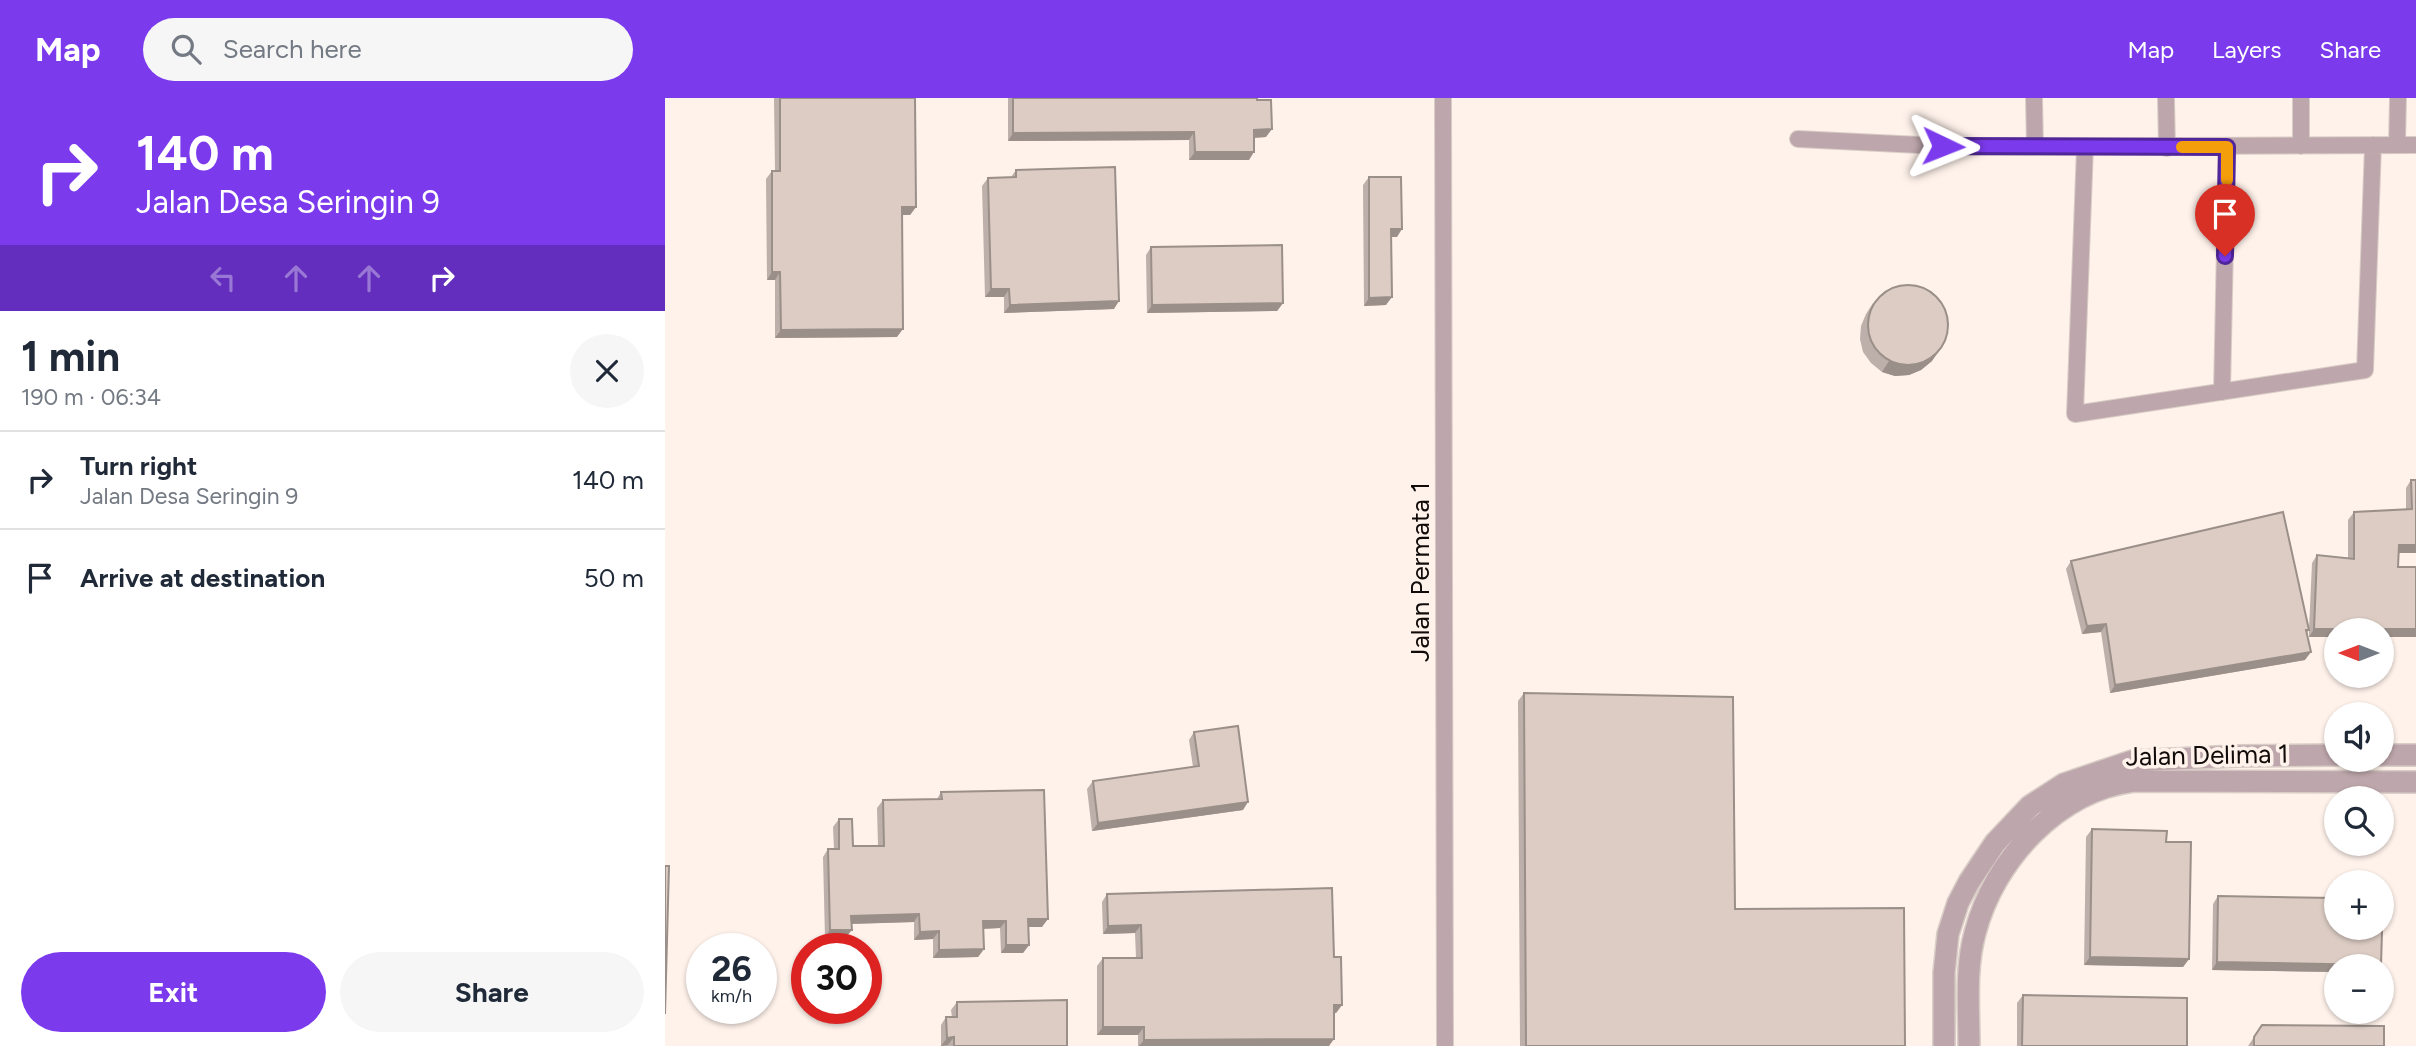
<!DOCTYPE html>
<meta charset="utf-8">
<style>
:root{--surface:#fff;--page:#f6f6f7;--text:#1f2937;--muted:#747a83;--line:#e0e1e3;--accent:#7c3aed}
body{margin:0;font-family:Figtree,sans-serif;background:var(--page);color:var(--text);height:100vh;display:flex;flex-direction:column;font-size:26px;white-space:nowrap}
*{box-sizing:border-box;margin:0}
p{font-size:23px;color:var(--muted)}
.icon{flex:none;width:38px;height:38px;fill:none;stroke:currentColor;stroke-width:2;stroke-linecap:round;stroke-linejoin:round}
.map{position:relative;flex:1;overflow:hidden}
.sheet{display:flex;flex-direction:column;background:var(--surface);width:665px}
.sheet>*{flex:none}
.guide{background:#7c3aed;color:#fff;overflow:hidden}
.needle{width:46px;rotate:270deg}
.tools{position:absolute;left:1659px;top:520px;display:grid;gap:14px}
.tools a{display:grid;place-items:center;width:70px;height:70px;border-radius:50%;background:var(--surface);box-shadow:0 2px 5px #0004;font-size:35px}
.speed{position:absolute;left:21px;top:835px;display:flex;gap:14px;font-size:35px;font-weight:700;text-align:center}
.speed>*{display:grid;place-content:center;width:91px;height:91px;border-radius:50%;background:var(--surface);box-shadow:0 2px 5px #0004;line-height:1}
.speed small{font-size:18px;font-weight:400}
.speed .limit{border:10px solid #d22;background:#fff;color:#111}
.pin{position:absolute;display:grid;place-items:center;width:60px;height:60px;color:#fff;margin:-72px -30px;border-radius:50% 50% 50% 0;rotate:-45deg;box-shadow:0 0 7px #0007}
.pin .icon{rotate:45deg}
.me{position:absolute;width:77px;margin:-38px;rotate:92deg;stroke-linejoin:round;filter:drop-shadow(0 0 5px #0008)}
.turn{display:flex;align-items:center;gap:24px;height:147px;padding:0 21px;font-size:32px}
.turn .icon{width:91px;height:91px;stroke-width:2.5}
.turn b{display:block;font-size:49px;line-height:60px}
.lanes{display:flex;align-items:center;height:66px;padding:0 21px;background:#0003;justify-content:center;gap:35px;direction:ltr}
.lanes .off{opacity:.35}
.round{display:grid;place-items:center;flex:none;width:74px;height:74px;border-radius:37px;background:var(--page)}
.overview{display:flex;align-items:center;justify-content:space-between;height:119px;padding:0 21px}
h1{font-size:42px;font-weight:700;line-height:52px}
.action{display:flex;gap:14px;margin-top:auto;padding:14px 21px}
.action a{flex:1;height:80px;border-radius:42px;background:var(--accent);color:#fff;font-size:28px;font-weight:700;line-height:80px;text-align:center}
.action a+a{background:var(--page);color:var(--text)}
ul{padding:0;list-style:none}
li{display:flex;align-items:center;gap:21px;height:98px;padding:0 21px;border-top:2px solid var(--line)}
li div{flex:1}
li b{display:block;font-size:26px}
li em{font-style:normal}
header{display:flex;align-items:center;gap:42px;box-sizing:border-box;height:98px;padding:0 35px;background:var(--accent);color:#fff}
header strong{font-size:33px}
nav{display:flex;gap:38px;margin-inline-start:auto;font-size:24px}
.search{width:490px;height:63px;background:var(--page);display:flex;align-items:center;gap:18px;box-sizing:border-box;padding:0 24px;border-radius:38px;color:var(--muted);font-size:26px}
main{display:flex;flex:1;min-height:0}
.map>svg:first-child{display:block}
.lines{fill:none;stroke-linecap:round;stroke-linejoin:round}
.minor-casing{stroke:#d9cdc7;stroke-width:18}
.tertiary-casing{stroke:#d9cdc7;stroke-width:24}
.minor{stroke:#bea7ac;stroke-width:16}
.tertiary{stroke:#bea7ac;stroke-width:21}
.wall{fill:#bdafa9}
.shaded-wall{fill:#9a8f89}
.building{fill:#dcccc4;stroke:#9a8f89;stroke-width:2}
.route-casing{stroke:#51269a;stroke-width:18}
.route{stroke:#7c3aed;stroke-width:12}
.slow{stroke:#f59e0b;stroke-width:12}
.labels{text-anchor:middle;stroke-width:7;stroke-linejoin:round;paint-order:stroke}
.street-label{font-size:26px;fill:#100a08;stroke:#fff2eb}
</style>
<header>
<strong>Map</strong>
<div class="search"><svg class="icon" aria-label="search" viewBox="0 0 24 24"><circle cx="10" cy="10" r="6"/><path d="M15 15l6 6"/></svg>Search here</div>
<nav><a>Map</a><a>Layers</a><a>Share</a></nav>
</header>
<main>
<section class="sheet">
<div class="guide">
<div class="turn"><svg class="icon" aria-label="right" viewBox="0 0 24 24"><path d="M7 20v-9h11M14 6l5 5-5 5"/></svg><div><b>140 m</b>Jalan Desa Seringin 9</div></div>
<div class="lanes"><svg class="icon off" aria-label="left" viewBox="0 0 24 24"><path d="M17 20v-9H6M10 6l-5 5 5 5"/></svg><svg class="icon off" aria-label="ahead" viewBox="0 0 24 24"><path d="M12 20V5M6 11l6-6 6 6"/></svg><svg class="icon off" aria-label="ahead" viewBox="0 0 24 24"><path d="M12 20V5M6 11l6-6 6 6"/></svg><svg class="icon" aria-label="right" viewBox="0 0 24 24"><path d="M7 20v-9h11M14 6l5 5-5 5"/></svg></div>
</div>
<div class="overview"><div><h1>1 min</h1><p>190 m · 06:34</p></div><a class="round"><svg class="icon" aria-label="close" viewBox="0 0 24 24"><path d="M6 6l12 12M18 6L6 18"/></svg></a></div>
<ul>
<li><svg class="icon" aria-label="right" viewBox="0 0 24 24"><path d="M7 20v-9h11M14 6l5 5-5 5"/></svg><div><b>Turn right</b><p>Jalan Desa Seringin 9</p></div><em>140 m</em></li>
<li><svg class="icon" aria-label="arrive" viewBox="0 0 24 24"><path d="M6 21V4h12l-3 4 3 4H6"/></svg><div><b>Arrive at destination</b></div><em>50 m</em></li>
</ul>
<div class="action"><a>Exit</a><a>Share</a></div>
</section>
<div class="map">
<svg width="1751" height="948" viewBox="0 0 1751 948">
<rect width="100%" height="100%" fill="#fff2eb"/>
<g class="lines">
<defs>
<path id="minor" d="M778,0l2,948
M1369,0l1,49
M1501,0l1,50
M1133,41l162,8 456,-2
M1732,47l1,-47
M1636,48v-48
M1420,49l-10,267 290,-44 8,-225
M1557,294l5,-245"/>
<path id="tertiary" d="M1717,657h34
M1279,948v-73l4,-39 10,-31 11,-21 26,-39 35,-37 34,-22 68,-23 105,-5 99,-1
M1304,948c0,-37 -4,-77 6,-113 19,-73 82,-142 159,-152l282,1"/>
</defs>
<!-- minor casing -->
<use href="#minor" class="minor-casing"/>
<!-- tertiary casing -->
<use href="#tertiary" class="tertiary-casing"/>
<!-- minor -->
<use href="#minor" class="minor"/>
<!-- tertiary -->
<use href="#tertiary" class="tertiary"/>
</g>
<!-- wall -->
<path class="wall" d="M109,0h141l1,109 -6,8h-7l-6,122 -122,1v-58h-8l-1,-101 6,-8h3z
M343,0h249l9,39 -12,1 -5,22h-60v-20l-181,1z
M351,72l98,139 -110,4v-16h-19l-3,-111 6,-8 23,-1z
M704,79l28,60h-6l-5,68 -22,1 -1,-121z
M486,149l132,56 -6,8 -130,2 -1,-58z
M1208,205l59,58 -11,9 -12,5 -14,1 -13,-4 -11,-9 -8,-11 -3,-13 1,-13 5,-12z
M1746,382l5,73h-18v14h18v70h-34l-46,-7v7h-27v-7l-2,3 -2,27 -195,33 -9,-61 -19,2 -16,-65 5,-8 238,68 3,-66 5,-8 31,3v-38l6,-8 52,-3v-21z
M859,595l211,216 170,137h-385l-2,-345z
M529,634l49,78 -151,21 -5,-42 6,-8 100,-14 -4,-27z
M276,694l101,135h-14l1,18 -6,8h-22l-1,-25 -17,1 1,20 -6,8 -45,1v-19l-19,1v-18l-62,2 -6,13 -21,1 -2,-81 5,-8h6l-1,-22 6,-8 14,27h25l-1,-38 6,-8 54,-1z
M1427,731l74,13 23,117 -6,8 -99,-2 2,-128z
M442,796l227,63 8,48 -6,8h-2l-5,33h-191v-11h-41v-69l6,-8h33l-1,-25 -32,1 -1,-32z
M1553,798l118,70v6l-124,-2 1,-66z
M1358,897l164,51h-170v-43z
M292,904l110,44h-126v-21l5,-8h6l-1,-7z
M1597,927l122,21h-136z"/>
<!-- shaded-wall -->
<path class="shaded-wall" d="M607,31l-6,8 -17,1 5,-8z
M529,34l-5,8 -181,1 5,-8z
M530,54h59l-5,8h-60z
M237,109h14l-6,8h-13z
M726,131h11l-5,8h-12z
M107,174h8l-5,8h-8z
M326,191h18l-5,8h-19z
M727,199l-6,8 -22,1 5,-8z
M454,203l-5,8 -110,4 6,-8z
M618,205l-6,8 -130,2 5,-8z
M238,231l-6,8 -122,1 6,-8z
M1274,253l-7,10 -11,9 -12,5 -14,1 -13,-4 7,-11z
M1734,447h17v8h-23z
M1441,526l-5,8 -19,2 5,-8z
M1649,531h102v8h-34v-7h-46v7h-27z
M1646,554l-6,8 -195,33 5,-8z
M583,704l-5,8 -151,21 6,-8z
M254,816l-5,8 -68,2 5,-8z
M363,821h20l-6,8h-20z
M318,823h23l-6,7 -23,1z
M476,827l-6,8 -32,1 5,-8z
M165,832h22l-6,7 -21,1z
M274,833l-6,8 -19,1 6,-8z
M341,847h23l-6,8h-22z
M319,851l-6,8 -45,1 6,-8z
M1425,859l99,2 -6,8 -99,-2z
M1552,864l164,3 -45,1v6l-124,-2z
M669,907h8l-6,8h-7z
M438,929h41l-6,8h-41z
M289,939l-6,8 -7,1 6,-8z
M669,941l-5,7h-190l5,-6z"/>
<!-- building -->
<path class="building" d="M115,0h135l1,109h-14l1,122 -122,1 -1,-58h-8v-101h8z
M348,0h244v2h14l1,29 -18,1v22h-59l-1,-20 -181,1z
M450,69l4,134 -109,4 -1,-16h-18l-3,-111 28,-1v-7z
M704,79h32l1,52h-11l1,68 -23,1z
M617,147l1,58 -131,2 -1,-58z
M1203 227a40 40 0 1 1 80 0a40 40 0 1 1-80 0Z
M1746,382h5v65h-17l-1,22h18v62h-102l3,-74 37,4v-47l58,-3z
M1618,414l26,118h-3l5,22 -196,33 -9,-61 -19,2 -16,-65z
M859,595l209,4 2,212 169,-1 1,138h-379z
M573,628l10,76 -150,21 -5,-42 106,-15 -5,-34z
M379,692l4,129h-20l1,26h-23v-24h-23l1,28 -45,1v-19l-19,1 -1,-18 -68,2 1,14h-22l-2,-81h11v-30h13l1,27h31l-1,-46 59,-1 -1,-7z
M1427,731l75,2 -1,11h25l-2,117 -99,-2z
M0,768h4l-4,148z
M667,790l2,69h7l1,48h-8v34l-190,1v-13h-41v-69h39l-1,-33 -33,1 -1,-32z
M1553,798l118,2v30h46l1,-29 -2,66 -164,-3z
M1358,897l164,3v48h-165z
M402,902v46h-113v-9l-7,1 -1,-21h11v-15z
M1597,927l122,1v20h-130v-9z"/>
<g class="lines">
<defs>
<path id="route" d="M1278,48l284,1 -2,109"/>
</defs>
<!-- route casing -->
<use href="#route" class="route-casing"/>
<!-- route -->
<use href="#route" class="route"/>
<!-- slow -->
<path class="slow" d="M1517,49h45v33"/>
</g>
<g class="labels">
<!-- street labels -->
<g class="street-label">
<text transform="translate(755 474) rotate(-90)" y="9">Jalan Permata 1</text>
<text transform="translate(1542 657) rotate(-1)" y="9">Jalan Delima 1</text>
</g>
</g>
</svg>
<div class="tools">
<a><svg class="needle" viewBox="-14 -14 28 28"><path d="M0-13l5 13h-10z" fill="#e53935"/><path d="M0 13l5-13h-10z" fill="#747a83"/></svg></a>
<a><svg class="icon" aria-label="sound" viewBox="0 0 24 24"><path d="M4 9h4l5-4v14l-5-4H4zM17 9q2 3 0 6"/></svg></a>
<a><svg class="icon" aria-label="search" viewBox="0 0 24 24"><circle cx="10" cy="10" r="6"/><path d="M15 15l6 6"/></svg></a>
<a>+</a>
<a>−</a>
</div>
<div class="speed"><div>26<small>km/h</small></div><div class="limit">30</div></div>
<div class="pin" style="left:1560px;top:158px;background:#d93025"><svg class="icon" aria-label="arrive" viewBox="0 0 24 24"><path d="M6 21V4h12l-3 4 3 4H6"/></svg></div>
<svg class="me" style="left:1278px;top:48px" viewBox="-20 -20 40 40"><path d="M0-17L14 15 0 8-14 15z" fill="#7c3aed" stroke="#fff" stroke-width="4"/></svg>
</div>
</main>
